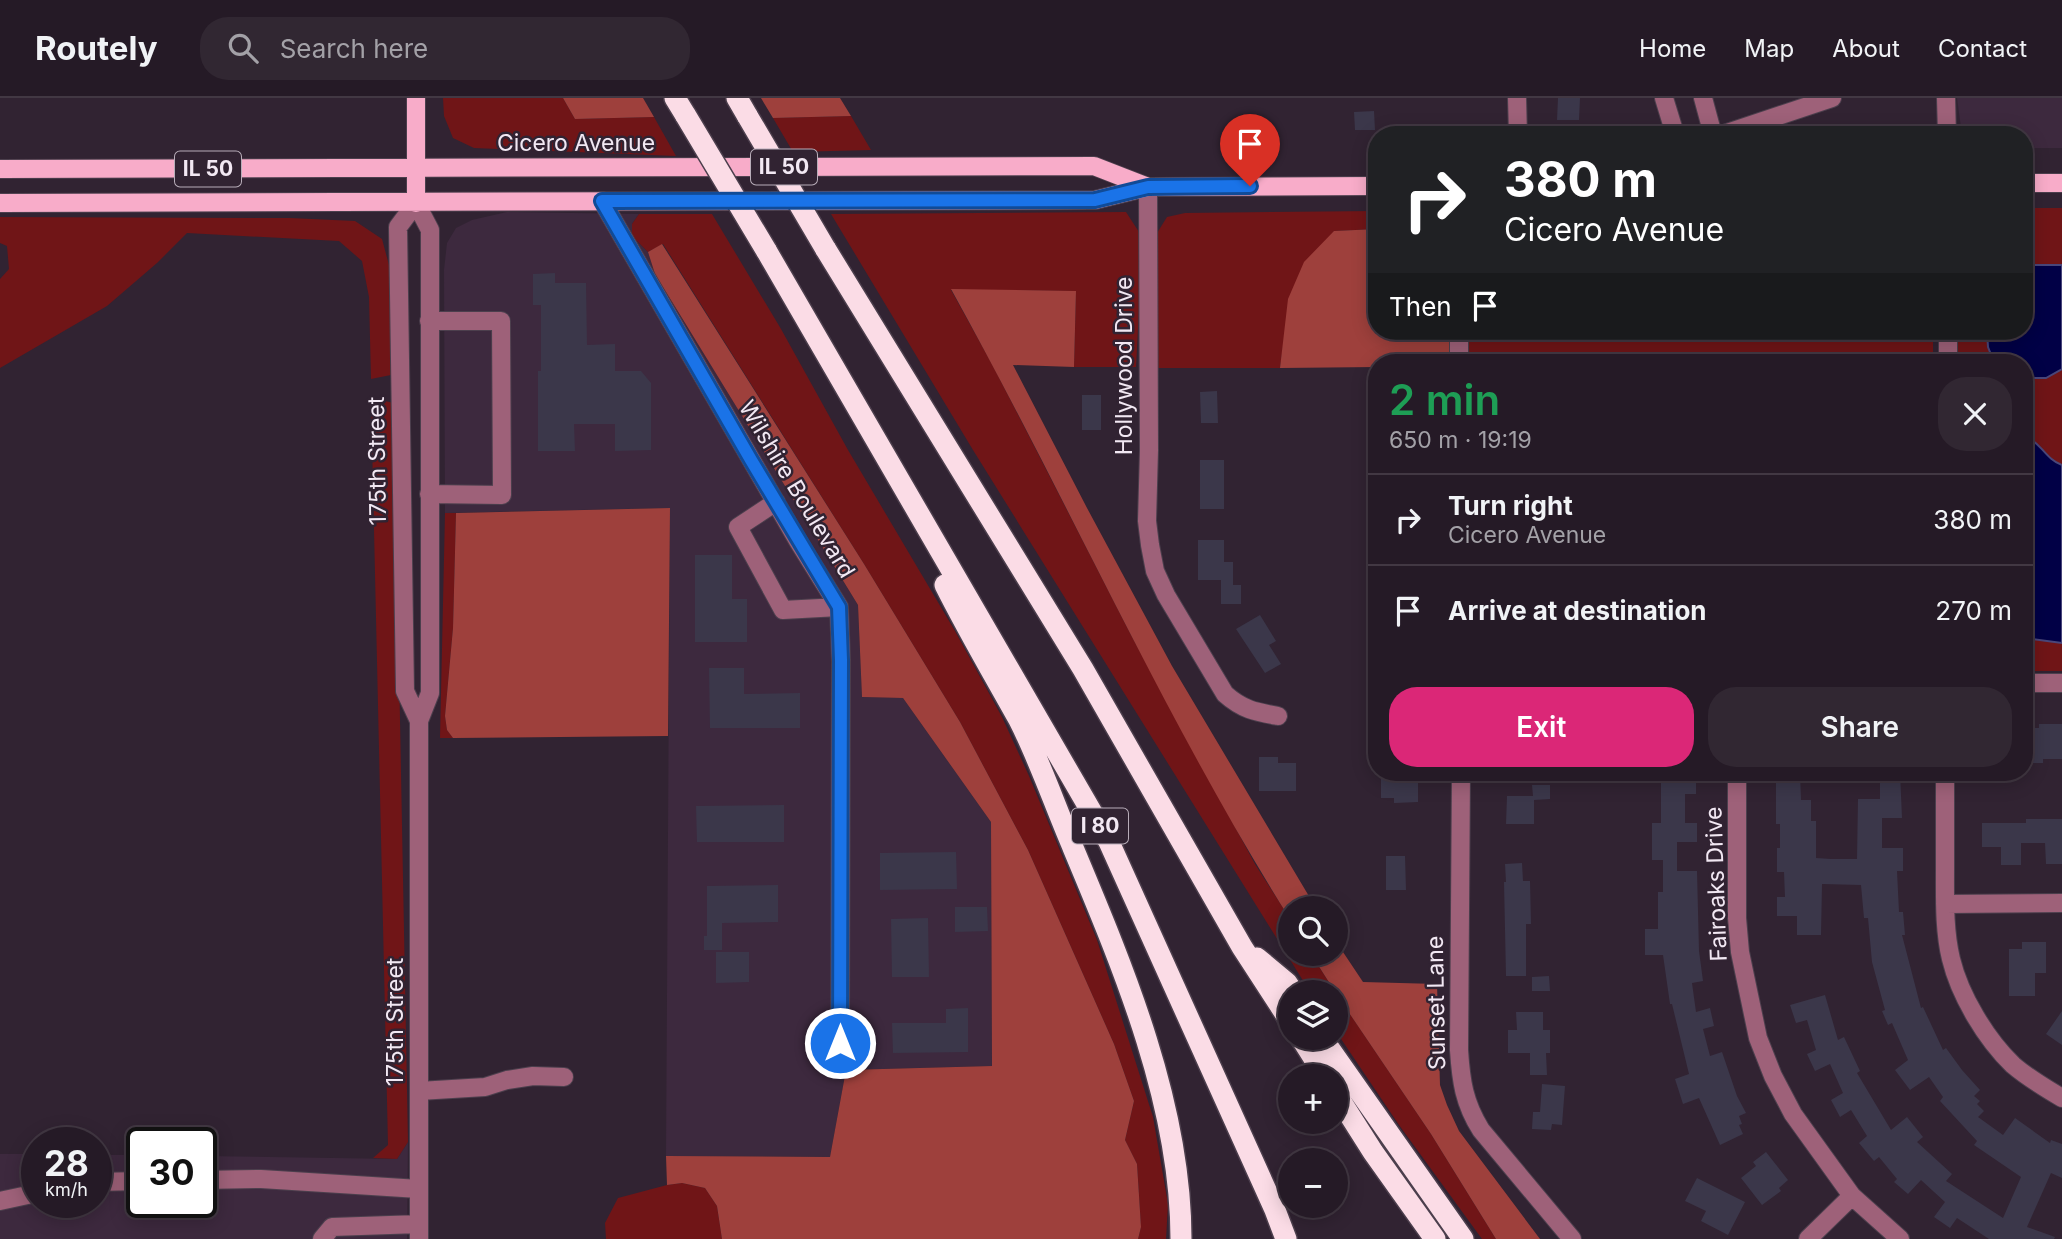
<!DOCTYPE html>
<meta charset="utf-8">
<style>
:root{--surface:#251a26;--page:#312732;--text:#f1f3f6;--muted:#a3a1a7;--line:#423843;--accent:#db2777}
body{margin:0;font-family:Inter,sans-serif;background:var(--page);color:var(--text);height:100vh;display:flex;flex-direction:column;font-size:26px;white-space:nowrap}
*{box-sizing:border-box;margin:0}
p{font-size:23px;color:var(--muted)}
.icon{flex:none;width:38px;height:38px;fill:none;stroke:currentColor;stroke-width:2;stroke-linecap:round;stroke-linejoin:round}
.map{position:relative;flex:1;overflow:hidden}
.sheet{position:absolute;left:1368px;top:256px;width:665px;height:427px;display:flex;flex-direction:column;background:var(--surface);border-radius:28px;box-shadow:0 4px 18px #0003,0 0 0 2px var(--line)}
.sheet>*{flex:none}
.banner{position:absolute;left:1368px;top:28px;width:665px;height:214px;border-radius:28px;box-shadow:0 4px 18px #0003,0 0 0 2px var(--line);background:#202124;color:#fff;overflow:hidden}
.controls{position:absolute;left:1278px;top:798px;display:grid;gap:14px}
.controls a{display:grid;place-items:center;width:70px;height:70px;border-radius:50%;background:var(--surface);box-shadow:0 4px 18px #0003,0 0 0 2px var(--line);font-size:35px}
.speed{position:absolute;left:21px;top:1029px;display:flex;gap:14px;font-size:35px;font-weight:700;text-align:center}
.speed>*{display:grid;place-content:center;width:91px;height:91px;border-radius:50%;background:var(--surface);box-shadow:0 4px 18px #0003,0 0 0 2px var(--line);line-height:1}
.speed small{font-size:18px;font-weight:400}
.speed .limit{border:4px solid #111;border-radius:10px;background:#fff;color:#111}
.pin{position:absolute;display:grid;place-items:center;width:60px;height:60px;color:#fff;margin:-72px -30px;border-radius:50% 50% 50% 0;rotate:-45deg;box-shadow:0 0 7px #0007}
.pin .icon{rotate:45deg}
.me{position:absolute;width:77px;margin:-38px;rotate:0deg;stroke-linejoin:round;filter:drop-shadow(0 0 5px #0008)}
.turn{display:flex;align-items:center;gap:24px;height:147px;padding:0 21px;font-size:32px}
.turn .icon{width:91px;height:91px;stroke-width:2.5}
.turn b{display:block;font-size:49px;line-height:60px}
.then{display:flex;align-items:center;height:66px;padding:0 21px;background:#0003;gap:14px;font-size:26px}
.round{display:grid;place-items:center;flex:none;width:74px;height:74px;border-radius:28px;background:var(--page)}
.head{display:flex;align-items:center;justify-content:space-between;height:119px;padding:0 21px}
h1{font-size:42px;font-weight:600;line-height:52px;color:#1e9e55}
.cta{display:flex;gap:14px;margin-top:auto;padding:14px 21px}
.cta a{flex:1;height:80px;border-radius:28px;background:var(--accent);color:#fff;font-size:28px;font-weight:600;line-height:80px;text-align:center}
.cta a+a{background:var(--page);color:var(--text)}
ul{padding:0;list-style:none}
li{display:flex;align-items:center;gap:21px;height:91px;padding:0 21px;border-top:2px solid var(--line)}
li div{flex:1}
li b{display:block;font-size:26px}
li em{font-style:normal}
header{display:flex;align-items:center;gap:42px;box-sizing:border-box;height:98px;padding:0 35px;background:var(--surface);border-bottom:2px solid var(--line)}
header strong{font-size:33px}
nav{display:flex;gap:38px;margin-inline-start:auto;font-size:24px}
.search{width:490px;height:63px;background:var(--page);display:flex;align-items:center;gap:18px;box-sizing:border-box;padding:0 24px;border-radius:28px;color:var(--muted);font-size:26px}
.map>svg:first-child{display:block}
.built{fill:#3d293e}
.green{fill:#701517}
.forest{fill:#9e403c}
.water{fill:#010046;stroke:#49467a;stroke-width:2}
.building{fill:#3b374a}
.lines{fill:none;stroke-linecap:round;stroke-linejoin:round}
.minor-casing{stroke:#4c3f4d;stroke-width:20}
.major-casing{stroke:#4c3f4d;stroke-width:20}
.highway-casing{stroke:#4c3f4d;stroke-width:24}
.minor{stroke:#9e6179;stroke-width:18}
.major{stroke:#f8acc9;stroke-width:18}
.highway{stroke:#fbdce6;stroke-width:21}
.highway-bridge-casing{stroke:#4c3f4d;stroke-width:24;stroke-linecap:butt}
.highway-bridge{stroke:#fbdce6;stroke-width:21}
.route-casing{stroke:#114b97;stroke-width:18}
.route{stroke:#1a73e8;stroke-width:12}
.labels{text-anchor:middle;stroke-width:5;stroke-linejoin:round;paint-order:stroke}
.shield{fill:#312332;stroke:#b8adb9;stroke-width:2}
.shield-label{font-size:21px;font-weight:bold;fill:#f2e8f3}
.street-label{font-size:23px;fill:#f2e8f3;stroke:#312332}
</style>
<header>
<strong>Routely</strong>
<div class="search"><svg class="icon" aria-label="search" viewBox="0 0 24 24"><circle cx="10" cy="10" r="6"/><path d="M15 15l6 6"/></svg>Search here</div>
<nav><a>Home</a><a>Map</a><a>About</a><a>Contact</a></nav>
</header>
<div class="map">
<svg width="2062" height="1141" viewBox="0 0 2062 1141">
<rect width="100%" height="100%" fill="#312332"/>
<!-- built -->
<path class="built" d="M1957,0h105v50h-37v-13h-63z
M507,114l132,2 -7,10v12l16,16 7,22 203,331 4,92 41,1 88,124 1,244 -146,4 -16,87 -164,-1 4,-648 -225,5 -1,-243 3,-27 9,-15 16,-8z
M408,1044l-1,97h-407v-85h37v48h59v-47h46v47h59v-46l196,3z"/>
<!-- green -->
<path class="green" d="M443,0h120l12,21 79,-2 22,39 -202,-8 -21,-10 -9,-22z
M851,18l20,34 -78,2 -20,-34z
M2025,110h37v57h-37z
M1377,113v18l-43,2 -50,108 -4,29h-126l3,-135 10,-16 18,-4z
M1126,114l13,20 2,39 -5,96h-62l2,-76 -125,-1 41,74 139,271 124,229 35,55v35h21l24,38h-24l-4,-5 -334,-537 -142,-236z
M639,116h73l69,115 67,121 107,181 47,86 27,59 68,164 56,177 15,87 -2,35h-28l3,-12 -4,-63 -12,-24 9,-39 -20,-57 -86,-194 -68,-128 -96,-158 -201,-320 -15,8 -16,-16v-12z
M0,119l290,1 65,3 27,18 11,41 -2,95 -20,4 -2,-82 -7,-36 -23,-20 -152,-8 -30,30 -50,43 -107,62v-89l9,-10 -2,-23 -7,-3z
M1468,233h465v31h-465z
M1957,233h30l1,16 6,15h-37z
M2062,271v96c-17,-6 -22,-23 -37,-29 0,-17 -5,-44 7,-58h14z
M371,300l23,5 14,739 -11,17 -24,-1 15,-13z
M445,415h11l-3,115 -8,88 2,14 6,8h-13z
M2025,540l37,5v28h-37z
M1335,894l96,142 65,105h-14l-83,-114 -64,-95z
M682,1085l23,5 12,18 5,33h-116l-1,-16 13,-25 49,-13z"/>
<!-- forest -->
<path class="forest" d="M563,0h80l11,19 -79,2z
M761,0h79l11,18 -78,2z
M1377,131v102h73v31h-73v5l-97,1 8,-69 16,-37 30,-31z
M662,146l202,320 96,158 68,128 86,194 20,57 -9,39 12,24 4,63 -3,12h-416l-5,-33 -12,-18 -23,-5 -15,2 -1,-29 164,1 16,-87 146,-4 -1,-244 -88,-124 -41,-1 -4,-92 -203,-331 -7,-22z
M951,191l125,2 -2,76 -61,-2 74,143 85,158 144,242h-26v11c-127,-202 -223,-421 -339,-630z
M670,410l-2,228 -215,2 -6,-8 -2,-14 8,-88 3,-115z
M1335,842l28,42 74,2 3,101 7,20 12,26 81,108h-44l-65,-105 -92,-136 -28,-44h24z"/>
<!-- water -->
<path class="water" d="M2025,167h37v104l-16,9h-15l-3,3 -3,16v-35h-31l-6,-15 -1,-16h38z
M2025,338c15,5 20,23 37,29v178l-37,-5z"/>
<!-- building -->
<path class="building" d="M1558,0h22l-1,22h-22z
M1374,13l1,19h-20l-1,-18z
M555,175v10h31l1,62 28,-1v27h26l10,12v67l-36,1v-27h-41l1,27h-37v-80h3v-66h-8v-31z
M1217,293l1,32h-17l-1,-31z
M1082,297h19v35h-19z
M1200,362h24v49h-24z
M1198,442h26v22h9v23h8v19h-20v-24h-23z
M695,457h37v44h15v43h-52z
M1260,517l16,26 -7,4 12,19 -16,9 -29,-44z
M709,570h35v26l56,-1v35h-90z
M2039,626h23v35h-19v4h-15v-35h11z
M1259,659h19v6h18v28h-37z
M1381,674h23v11h14v19l-24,1v-5h-13z
M1776,674h24l1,28h10v21h5v37l15,1h26l1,-60h22v-27h20l2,46h-20v30h21v23h-6l2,41h4l2,23h-3l19,73 2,-1 20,43 3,-2 16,22 18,20 -6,6 6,5 -3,3 7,7 -6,6 25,18 12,-17 35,25 1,-3 11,4v34l-11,-5 -24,54 28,10 -1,2h-65l-32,-21 -7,10 -16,-11 11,-15 -24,-22 -13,14 -14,-12 3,-3 -18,-22 -5,4 -15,-18 8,-7 -16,-26 -11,7 -9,-17 12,-7 -13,-29 -15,7 -8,-17 9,-4 -9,-30 -11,3 -6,-18 35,-10 13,45 6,-3 16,34 -3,2 34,57 16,-13 16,20 -6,5 35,32 -6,7 57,37 18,-41 -47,-32 3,-4 -37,-40 3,-4 -14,-20 -19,13 -15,-20 13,-10 -16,-37 -4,2 -6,-14 3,-1 -13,-48 -4,-44h-4l-3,-33 -39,-1 -1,51h-24v-19h-20v-19h8l-1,-25h-7v-24h3v-24h-4z
M1661,677l35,1v18h-11v29h12v19h-20v29h20l2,80 4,30 -11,2 4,29 14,-4 4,18 -11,3 7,27 12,-4 15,44 9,17 -7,3 3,8 -3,1 4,9 -23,11 -21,-47 -16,6 -8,-25 14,-5 -17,-70h-2l-7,-49h-18v-26h13v-37h5v-32h-11v-37h9z
M1532,687h18v14l-16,1v24h-28l1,-28h26z
M784,707v37h-87l-1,-36z
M2026,721h36v45h-16l-1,-21h-24v22h-20v-18h-19v-24h44z
M956,754l1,37 -77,1v-37z
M1386,758h19l1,34h-20z
M1522,765l1,18h7l1,43h-5v52h-20l-2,-94h2l-1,-18z
M778,787v37l-56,1v27h-18v-14h3v-50z
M955,809h32l1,24 -33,1z
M928,820l1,59h-37l-1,-58z
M2022,844h24v31h-11v23h-26v-47h13z
M716,854h33v30l-33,1z
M1549,878l1,15h-18v-14z
M968,910v44l-75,1 -1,-30h54v-14z
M2062,913v34l-16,-11z
M1516,914h27v18h7v23h-4l1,22h-17v-22h-22v-23h9z
M1542,986l23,2 -3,39 -10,-1 -1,6 -19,-1 1,-17h7z
M1766,1054l22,28 -9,8 2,3 -19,14 -21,-27 15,-12 -3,-4z
M1697,1080l48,24 -17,33 -27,-14 5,-10 -21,-10z"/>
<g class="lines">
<defs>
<path id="minor" d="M1517,0l1,37
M1664,0l11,36 8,1
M1703,0l10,37
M1946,0l1,37
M1721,37l111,-37
M1148,89l1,263 -2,71 3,24 5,26 11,24 59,99c18,16 31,18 53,22
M602,103l196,340 41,66 2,53 -1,383
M429,223h72l1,174 -73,-1
M1459,233v31
M1948,264v-31
M776,404l-38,25 45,83 56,-3
M2025,585h37
M419,623l-14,-30 -7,-464 18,-24 14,27v463l-11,28v518
M1461,674l-2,278c2,31 5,53 22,80l91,109
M1737,674v146l3,34 18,86 15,38 20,38 59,82 48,43
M1945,674c0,32 0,64 0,97 0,30 -1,61 6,90 9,37 35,80 62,106 15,13 32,23 49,33
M1945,806l117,-1
M419,993l66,-4 22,-7 26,-4 31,1
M201,1082l60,-1 158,10
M96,1084l46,-1
M0,1103l37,-8
M322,1141l10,-12 87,-3
M1808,1141l44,-43"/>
<path id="major" d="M416,0v105
M0,71l1094,-3 54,21
M2025,85h37
M0,105l1095,-3 53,-13 229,-1"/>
<path id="highway" d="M675,0l11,18
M737,0l11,19
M825,150l258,421 159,278 48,74
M766,152l343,592 166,368 11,29
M945,487c23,46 49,90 74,135 19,37 35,83 52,123 52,124 110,260 110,396
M1257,860l30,25 6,9
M1301,940l24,38
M1322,940l141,201
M1335,994l38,60 62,87"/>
</defs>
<!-- minor casing -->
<use href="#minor" class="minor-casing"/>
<!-- major casing -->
<use href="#major" class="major-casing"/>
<!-- highway casing -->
<use href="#highway" class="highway-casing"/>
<!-- minor -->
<use href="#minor" class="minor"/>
<!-- major -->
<use href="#major" class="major"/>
<!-- highway -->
<use href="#highway" class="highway"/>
<defs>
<path id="highway-bridge" d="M686,18l80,134
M748,19l77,131"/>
</defs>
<!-- highway-bridge casing -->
<use href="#highway-bridge" class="highway-bridge-casing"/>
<!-- highway-bridge -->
<use href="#highway-bridge" class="highway-bridge"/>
</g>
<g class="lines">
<defs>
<path id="route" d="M840,945l1,-383 -2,-53 -88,-147 -149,-259 493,-1 53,-13 102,-1"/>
</defs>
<!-- route casing -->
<use href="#route" class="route-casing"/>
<!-- route -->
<use href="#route" class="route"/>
</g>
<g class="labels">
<!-- shield labels -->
<g class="shield">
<rect x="751" y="51.5" width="66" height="35" rx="5"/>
<rect x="175" y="53.5" width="66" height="35" rx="5"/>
<rect x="1072" y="710.5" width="56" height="35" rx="5"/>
</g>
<g class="shield-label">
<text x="784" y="76">IL 50</text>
<text x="208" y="78">IL 50</text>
<text x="1100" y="735">I 80</text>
</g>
<!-- street labels -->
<g class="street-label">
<text x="576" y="53">Cicero Avenue</text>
<text transform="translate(1124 268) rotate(-90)" y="8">Hollywood Drive</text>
<text transform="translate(377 363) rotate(-91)" y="8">175th Street</text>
<text transform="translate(797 391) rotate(59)" y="8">Wilshire Boulevard</text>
<text transform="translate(1716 786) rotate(-92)" y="8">Fairoaks Drive</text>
<text transform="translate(1436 905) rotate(-91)" y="8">Sunset Lane</text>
<text transform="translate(395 924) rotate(-90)" y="8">175th Street</text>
</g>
</g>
</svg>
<div class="controls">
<a><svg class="icon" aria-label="search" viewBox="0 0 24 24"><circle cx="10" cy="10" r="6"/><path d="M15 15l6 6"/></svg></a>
<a><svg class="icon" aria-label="layers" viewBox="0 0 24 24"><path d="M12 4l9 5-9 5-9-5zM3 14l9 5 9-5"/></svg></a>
<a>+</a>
<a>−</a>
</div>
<div class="speed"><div>28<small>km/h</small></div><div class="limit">30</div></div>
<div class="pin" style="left:1250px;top:88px;background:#d93025"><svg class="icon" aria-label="arrive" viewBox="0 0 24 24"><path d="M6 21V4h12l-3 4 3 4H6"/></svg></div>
<svg class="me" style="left:840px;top:945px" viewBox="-20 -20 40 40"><circle r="17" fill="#1a73e8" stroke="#fff" stroke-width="3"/><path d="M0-11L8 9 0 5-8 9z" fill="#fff"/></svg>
<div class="banner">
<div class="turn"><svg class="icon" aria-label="right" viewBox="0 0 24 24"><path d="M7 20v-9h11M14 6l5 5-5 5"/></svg><div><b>380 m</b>Cicero Avenue</div></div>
<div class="then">Then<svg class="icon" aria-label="arrive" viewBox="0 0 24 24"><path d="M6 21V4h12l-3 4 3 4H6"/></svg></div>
</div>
<section class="sheet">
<div class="head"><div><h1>2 min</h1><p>650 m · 19:19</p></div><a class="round"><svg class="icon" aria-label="close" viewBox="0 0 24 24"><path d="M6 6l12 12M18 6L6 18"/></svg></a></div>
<ul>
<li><svg class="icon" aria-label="right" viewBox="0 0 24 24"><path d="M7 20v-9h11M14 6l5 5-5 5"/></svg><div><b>Turn right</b><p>Cicero Avenue</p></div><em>380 m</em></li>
<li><svg class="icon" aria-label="arrive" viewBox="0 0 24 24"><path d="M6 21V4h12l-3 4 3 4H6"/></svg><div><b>Arrive at destination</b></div><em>270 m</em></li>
</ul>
<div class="cta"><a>Exit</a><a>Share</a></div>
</section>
</div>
